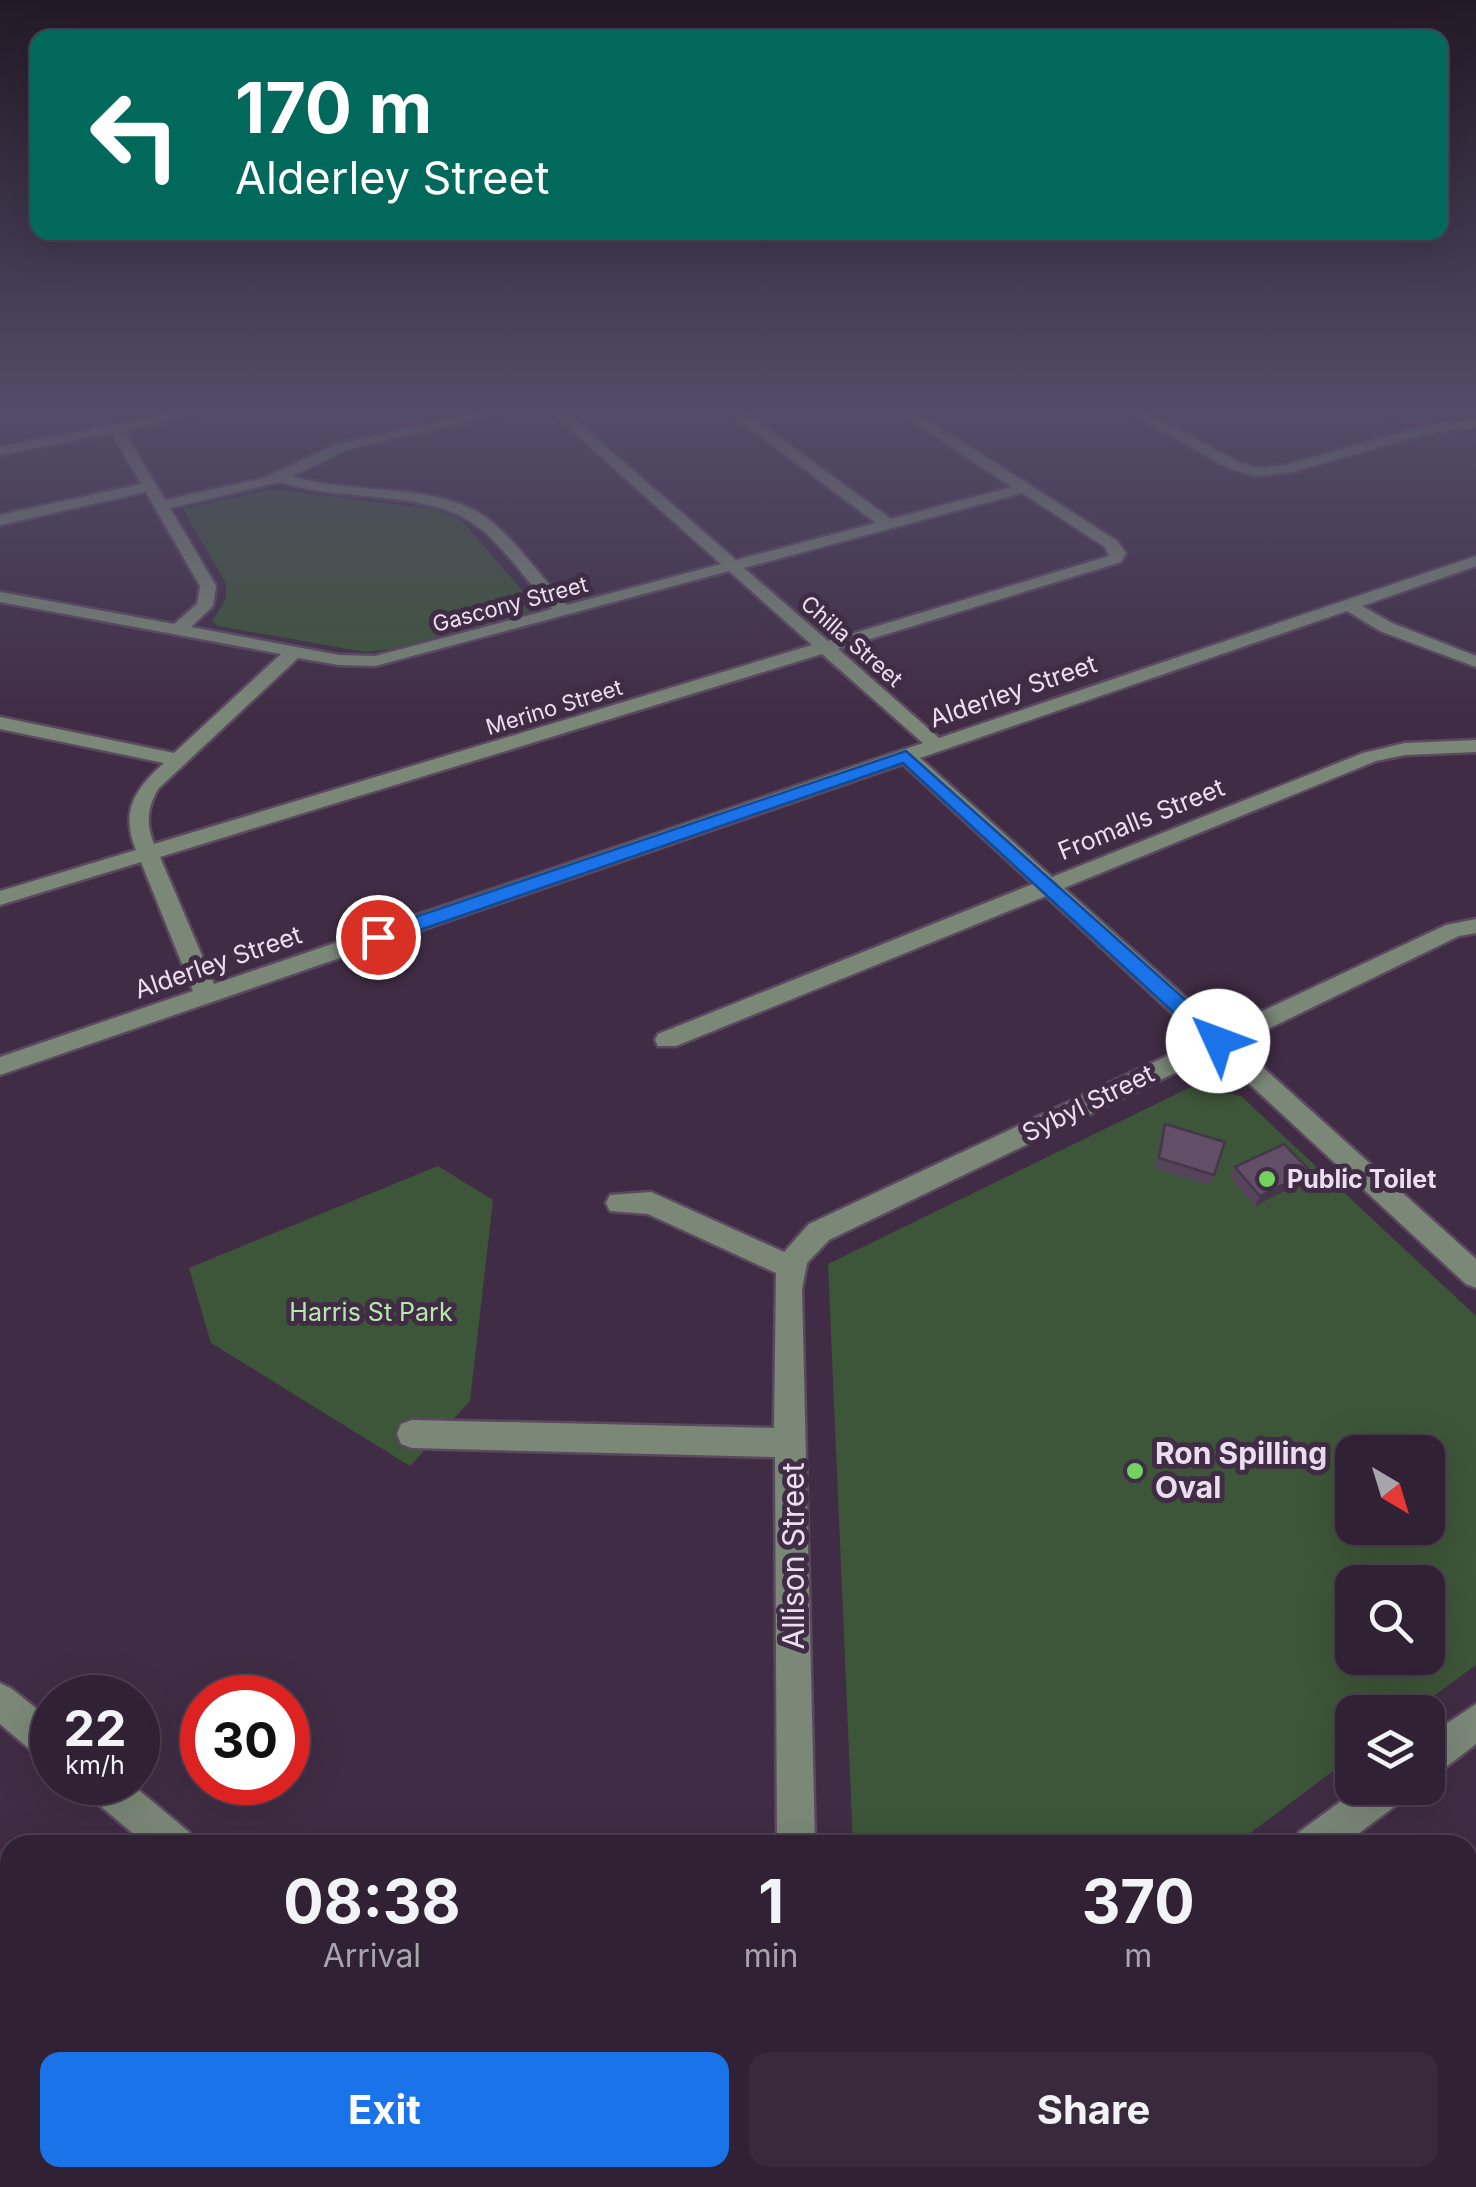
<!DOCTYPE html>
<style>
:root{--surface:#302234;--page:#382a3c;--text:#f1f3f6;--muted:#a8a4ac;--line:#4b3f4f;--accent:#1a73e8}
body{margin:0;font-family:Inter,sans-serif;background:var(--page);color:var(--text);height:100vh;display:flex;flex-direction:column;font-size:38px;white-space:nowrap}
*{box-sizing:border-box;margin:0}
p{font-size:32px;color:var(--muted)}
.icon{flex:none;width:55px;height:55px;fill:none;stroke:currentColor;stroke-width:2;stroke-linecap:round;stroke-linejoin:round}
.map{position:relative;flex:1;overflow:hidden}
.drawer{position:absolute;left:0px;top:1835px;width:1478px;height:352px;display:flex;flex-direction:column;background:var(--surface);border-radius:30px 30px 0 0;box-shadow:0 10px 40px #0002,0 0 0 2px var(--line)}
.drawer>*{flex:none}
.guide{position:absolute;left:30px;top:30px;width:1418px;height:210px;border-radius:20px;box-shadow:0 10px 40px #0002,0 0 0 2px var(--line);background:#00695c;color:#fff;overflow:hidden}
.needle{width:65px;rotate:142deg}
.buttons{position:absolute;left:1335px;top:1435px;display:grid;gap:20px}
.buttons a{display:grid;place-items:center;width:110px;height:110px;border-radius:20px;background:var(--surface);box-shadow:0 10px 40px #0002,0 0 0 2px var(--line);font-size:50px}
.speed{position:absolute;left:30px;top:1675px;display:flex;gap:20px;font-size:50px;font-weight:700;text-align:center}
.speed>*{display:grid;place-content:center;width:130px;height:130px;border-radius:50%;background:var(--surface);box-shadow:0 10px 40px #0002,0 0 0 2px var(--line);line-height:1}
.speed small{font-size:25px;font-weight:400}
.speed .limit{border:15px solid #d22;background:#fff;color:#111}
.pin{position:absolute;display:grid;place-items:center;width:85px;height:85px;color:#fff;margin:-42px;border:5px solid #fff;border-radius:50%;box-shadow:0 2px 10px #0007}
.me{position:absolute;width:110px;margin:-55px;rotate:313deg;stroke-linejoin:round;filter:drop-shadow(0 0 8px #0008)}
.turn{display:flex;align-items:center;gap:35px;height:210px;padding:0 40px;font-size:45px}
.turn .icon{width:130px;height:130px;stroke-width:2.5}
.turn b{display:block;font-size:70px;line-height:85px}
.eta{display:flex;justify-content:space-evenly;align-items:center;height:170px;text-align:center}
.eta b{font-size:60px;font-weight:700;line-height:70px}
.button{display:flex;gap:20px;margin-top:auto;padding:20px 40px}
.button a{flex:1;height:115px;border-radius:20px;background:var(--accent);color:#fff;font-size:40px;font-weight:700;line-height:115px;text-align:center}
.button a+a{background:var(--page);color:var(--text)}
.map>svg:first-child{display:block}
.green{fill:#3d5538;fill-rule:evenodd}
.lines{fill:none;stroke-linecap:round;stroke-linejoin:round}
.minor-casing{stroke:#5b4960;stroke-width:5}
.minor{fill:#7b8878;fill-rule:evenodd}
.wall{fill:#554359}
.shaded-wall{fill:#453749}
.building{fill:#634e68;stroke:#453749;stroke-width:2.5}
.route{fill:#1a73e8;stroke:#114b97;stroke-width:2.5}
.poi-dot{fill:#71d25e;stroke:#402d45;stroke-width:4}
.labels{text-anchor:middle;stroke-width:10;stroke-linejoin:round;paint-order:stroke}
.far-street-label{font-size:22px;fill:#ebdfef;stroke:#402d45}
.street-label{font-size:25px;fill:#ebdfef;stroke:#402d45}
.poi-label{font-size:25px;font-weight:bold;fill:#ebdfef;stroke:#402d45;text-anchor:start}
.park-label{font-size:25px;fill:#b6e7ad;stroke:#402d45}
.near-poi-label{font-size:30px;font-weight:bold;fill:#ebdfef;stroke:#402d45;text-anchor:start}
.near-street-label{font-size:30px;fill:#ebdfef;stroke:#402d45}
</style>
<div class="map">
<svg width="1476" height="2187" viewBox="0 0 1476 2187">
<rect width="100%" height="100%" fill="#402d45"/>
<!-- green -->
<path class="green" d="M272,489l162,20 27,11 75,86 -8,6 -137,37 -26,3 -147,-26 -6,-5c9,-15 18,-21 13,-39l-42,-73z
M1191,1087l50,9 235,220v349l-64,47h-60v45l-118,88h-381l-25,-581zM1352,1452h76v76h-76zM1352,1582h76v76h-76z
M438,1166l55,34 -23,201 -60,65 -199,-123 -22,-75z"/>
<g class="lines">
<defs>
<path id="minor" d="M181,411h28l-85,20 41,69 99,-22 73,-34 150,-33h27l-168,39 -54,26c57,20 147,5 196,43 29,23 53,58 79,86l154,-41 -171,-153h15l171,149 140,-37 -149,-112h16l148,108 121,-32 -115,-76h17l203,130 9,12 -5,9 -283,87 101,89 537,-182v10l-114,40 30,17 84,33v11l-96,-36 -33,-20 -427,147 132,119 311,-124 42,-10 71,-3v12l-71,3 -29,6 -312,127 158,142 224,-105 30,-6v14l-17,3 -222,108 239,215v29l-10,-4 -250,-231 -387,187 -22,23 -5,26 13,556h-38l-2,-388 -363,-9 -11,-4 -4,-10 4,-10 11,-4 362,8 2,-155 -128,-59 -38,-3 -4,-8 4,-8 41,-3 133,60 25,-28 392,-184 -155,-144 -370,150h-18l-3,-6 3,-6 375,-150 -130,-120 -903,311v-18l193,-66 -52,-129 -141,43v-14l136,-41c-16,-39 -1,-61 28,-87l-164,-34v-12l174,36 107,-99 -281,-52v-10l174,32 23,-20 3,-18 -54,-94 -146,33v-10l141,-31 -29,-51 -112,22v-8zM280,482c58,20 144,7 194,42 27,18 55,60 78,85l-177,47 -36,-1 -148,-28 22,-21 3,-20 -46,-78zM1022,493l83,54 4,9 -281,85 -84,-73zM729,571l83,74 -658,199c-8,-20 -7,-36 4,-55l140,-131 41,7 36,1zM822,654l101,89 -709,241 -54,-127z
M1128,411h17l95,52 18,5 28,-3 138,-39 52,-7v8l-51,7 -133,38 -34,4 -28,-7z
M0,1683l12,6 40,32v41l-13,-5 -39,-33z
M1476,1704v40l-35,27 -13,5v-40z
M82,1782h47l60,50 6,13h-48l-60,-50z
M1359,1788h48l-5,13 -59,44h-50l6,-13z
M561,2178h51l4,9h-51z
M842,2178h52l-4,9h-52z"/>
</defs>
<!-- minor casing -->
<use href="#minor" class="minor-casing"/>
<!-- minor -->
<use href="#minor" class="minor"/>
</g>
<!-- wall -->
<path class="wall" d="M1376,411h46l-29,8z
M1165,1124l49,51 -4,10 -55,-16 6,-35z
M1235,1167l75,4 -6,10 -49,25 -25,-29z"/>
<!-- shaded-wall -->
<path class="shaded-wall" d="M0,411h30l-30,6z
M1396,411h26l-29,8z
M1310,1171l-6,10 -49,25 5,-10z
M0,1851l10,8v5l-10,-8z
M10,1871v24l-10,12v-24z
M59,2178h17l-6,9h-17z
M260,2178h12l-6,9h-12z
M361,2178h8l11,9h-8z"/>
<!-- building -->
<path class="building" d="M1165,1124l60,18 -11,33 -55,-17z
M1284,1144l26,27 -50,25 -25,-29z
M0,1856l10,8v7l-10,12z
M10,1933v66l-10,-9v-45z
M10,2120v58h49l-6,9h-53v-54z
M156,2178h104l-6,9h-104z
M331,2178h30l11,9h-47z"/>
<!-- sky -->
<linearGradient id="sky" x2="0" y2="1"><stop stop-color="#231926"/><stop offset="0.57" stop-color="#534c68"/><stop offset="1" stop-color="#534c68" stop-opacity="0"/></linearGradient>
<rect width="1476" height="717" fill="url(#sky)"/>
<!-- route -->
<path class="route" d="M906,751l320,285 3,5 -3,6h-15l-308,-284 -518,179 -7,2 -10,-7 3,-5z"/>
<!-- markers -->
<g class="poi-dot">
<circle cx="1267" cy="1179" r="10"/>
<circle cx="1135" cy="1471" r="10"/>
</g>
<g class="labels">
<!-- far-street labels -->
<g class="far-street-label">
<text transform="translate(510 604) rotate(-15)" y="8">Gascony Street</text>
<text transform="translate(852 641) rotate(41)" y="8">Chilla Street</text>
<text transform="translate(554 707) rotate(-17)" y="8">Merino Street</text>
</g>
<!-- street labels -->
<g class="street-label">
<text transform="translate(1013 691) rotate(-19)" y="9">Alderley Street</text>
<text transform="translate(1141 819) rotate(-22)" y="9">Fromalls Street</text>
<text transform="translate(218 962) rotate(-19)" y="9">Alderley Street</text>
<text transform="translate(1088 1103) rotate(-26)" y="9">Sybyl Street</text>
</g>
<!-- poi labels -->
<g class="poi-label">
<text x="1287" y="1188">Public Toilet</text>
</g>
<!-- park labels -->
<g class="park-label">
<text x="371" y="1321">Harris St Park</text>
</g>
<!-- near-poi labels -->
<g class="near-poi-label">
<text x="1155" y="1464">Ron Spilling<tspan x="1155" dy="34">Oval</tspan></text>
</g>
<!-- near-street labels -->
<g class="near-street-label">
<text transform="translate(794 1556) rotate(-90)" y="10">Allison Street</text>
</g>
</g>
</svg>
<div class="buttons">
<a><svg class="needle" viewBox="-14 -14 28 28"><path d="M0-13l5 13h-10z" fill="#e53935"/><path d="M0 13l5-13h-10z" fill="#a8a4ac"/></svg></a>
<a><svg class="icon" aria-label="search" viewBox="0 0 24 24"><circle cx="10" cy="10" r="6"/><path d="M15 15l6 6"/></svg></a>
<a><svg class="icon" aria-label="layers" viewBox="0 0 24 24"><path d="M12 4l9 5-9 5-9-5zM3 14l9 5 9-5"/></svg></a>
</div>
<div class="speed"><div>22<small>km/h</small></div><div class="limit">30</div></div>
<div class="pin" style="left:378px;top:937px;background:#d93025"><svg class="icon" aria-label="arrive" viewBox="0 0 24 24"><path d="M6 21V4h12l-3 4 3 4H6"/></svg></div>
<svg class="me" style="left:1218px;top:1041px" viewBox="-20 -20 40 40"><circle r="19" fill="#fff"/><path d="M0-13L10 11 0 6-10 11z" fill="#1a73e8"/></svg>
<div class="guide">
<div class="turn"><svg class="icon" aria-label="left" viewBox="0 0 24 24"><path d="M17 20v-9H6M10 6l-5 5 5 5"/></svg><div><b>170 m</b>Alderley Street</div></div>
</div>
<section class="drawer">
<div class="eta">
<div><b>08:38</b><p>Arrival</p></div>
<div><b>1</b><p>min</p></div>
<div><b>370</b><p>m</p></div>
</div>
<div class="button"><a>Exit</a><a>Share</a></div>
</section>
</div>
